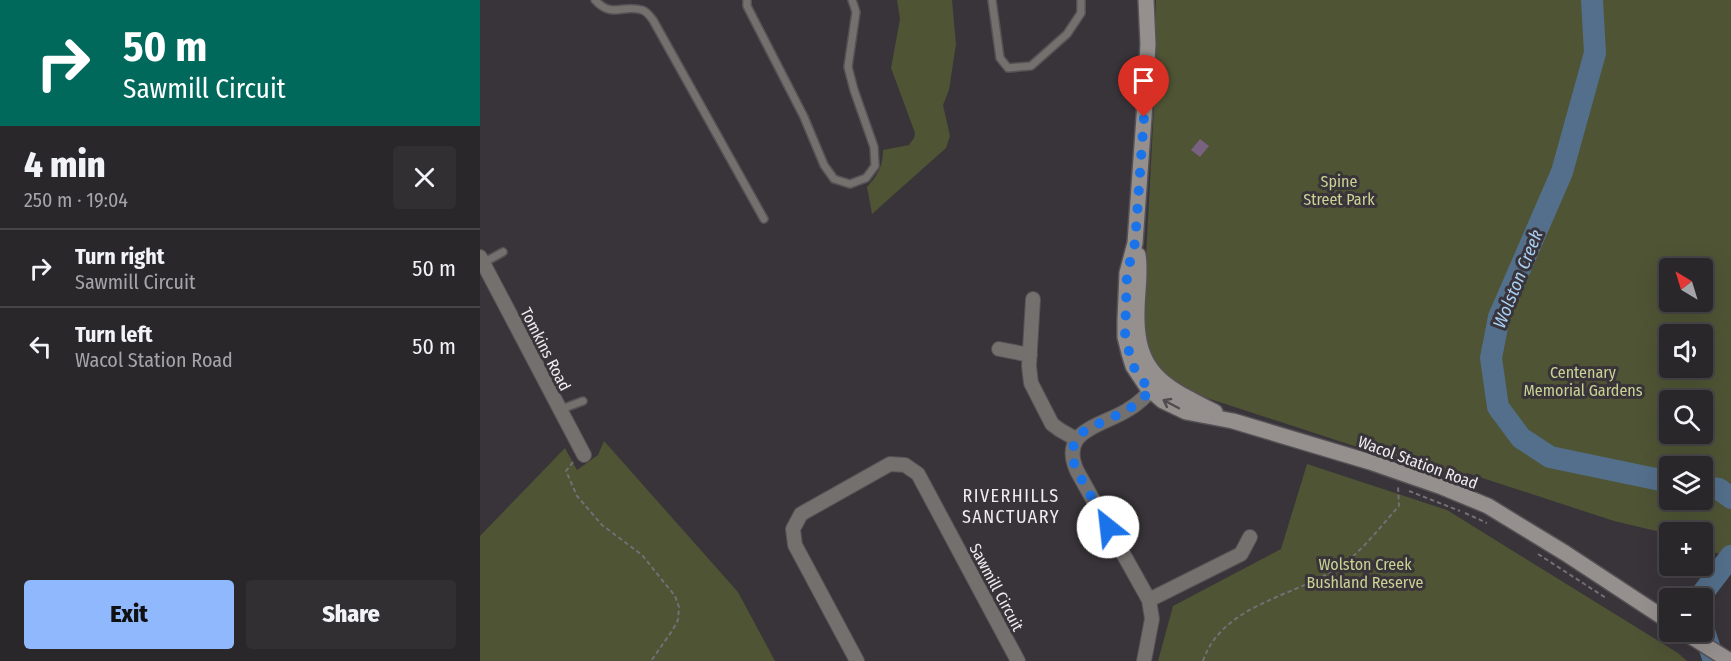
<!DOCTYPE html>
<meta charset="utf-8">
<style>
:root{--surface:#2a272b;--page:#322f33;--text:#f1f3f6;--muted:#a5a5a9;--line:#464447;--accent:#8fb8fd}
body{margin:0;font-family:"Fira Sans Condensed",sans-serif;background:var(--page);color:var(--text);height:100vh;display:flex;flex-direction:column;font-size:22px;white-space:nowrap}
*{box-sizing:border-box;margin:0}
p{font-size:20px;color:var(--muted)}
.icon{flex:none;width:33px;height:33px;fill:none;stroke:currentColor;stroke-width:2;stroke-linecap:round;stroke-linejoin:round}
.map{position:relative;flex:1;overflow:hidden}
.sheet{display:flex;flex-direction:column;background:var(--surface);width:480px}
.sheet>*{flex:none}
.guide{background:#00695c;color:#fff;overflow:hidden}
.needle{width:39px;rotate:322deg}
.tools{position:absolute;left:1179px;top:258px;display:grid;gap:12px}
.tools a{display:grid;place-items:center;width:54px;height:54px;border-radius:6px;background:var(--surface);box-shadow:0 6px 24px #0002,0 0 0 2px var(--line);font-size:30px}
.pin{position:absolute;display:grid;place-items:center;width:51px;height:51px;color:#fff;margin:-62px -26px;border-radius:50% 50% 50% 0;rotate:-45deg;box-shadow:0 0 6px #0007}
.pin .icon{rotate:45deg}
.me{position:absolute;width:66px;margin:-33px;rotate:331deg;stroke-linejoin:round;filter:drop-shadow(0 0 4px #0008)}
.turn{display:flex;align-items:center;gap:21px;height:126px;padding:0 24px;font-size:27px}
.turn .icon{width:78px;height:78px;stroke-width:2.5}
.turn b{display:block;font-size:42px;line-height:51px}
.round{display:grid;place-items:center;flex:none;width:63px;height:63px;border-radius:6px;background:var(--page)}
.head{display:flex;align-items:center;justify-content:space-between;height:102px;padding:0 24px}
h1{font-size:36px;font-weight:800;line-height:45px}
.action{display:flex;gap:12px;margin-top:auto;padding:12px 24px}
.action a{flex:1;height:69px;border-radius:6px;background:var(--accent);color:#111;font-size:24px;font-weight:800;line-height:69px;text-align:center}
.action a+a{background:var(--page);color:var(--text)}
ul{padding:0;list-style:none}
li{display:flex;align-items:center;gap:18px;height:78px;padding:0 24px;border-top:2px solid var(--line)}
li div{flex:1}
li b{display:block;font-size:22px}
li em{font-style:normal}
main{display:flex;flex:1;min-height:0}
.map>svg:first-child{display:block}
.green{fill:#4e5434;fill-rule:evenodd}
.lines{fill:none;stroke-linecap:round;stroke-linejoin:round}
.river{stroke:#536f8b;stroke-width:22}
.building{fill:#796280}
.lane-casing{stroke:#555256;stroke-width:10}
.street-casing{stroke:#555256;stroke-width:16}
.secondary-casing{stroke:#555256;stroke-width:18}
.path{stroke:#736f74;stroke-width:2;stroke-dasharray:4.5 3;stroke-linecap:butt}
.lane{stroke:#73706d;stroke-width:7}
.street{stroke:#73706d;stroke-width:14}
.secondary{stroke:#95908d;stroke-width:15}
.oneway{stroke:#4f4b4e}
.route{stroke:#1a73e8;stroke-width:10;stroke-dasharray:0 18}
.labels{text-anchor:middle;stroke-width:6;stroke-linejoin:round;paint-order:stroke}
.park-label{font-size:16px;fill:#c8d394;stroke:#383439}
.street-label{font-size:16px;fill:#efedf0;stroke:#383439}
.water-label{font-size:18px;font-style:italic;fill:#a9cff5;stroke:#383439}
.neighbourhood-label{font-size:18px;letter-spacing:1.5px;fill:#efedf0;stroke:#383439}
</style>
<main>
<section class="sheet">
<div class="guide">
<div class="turn"><svg class="icon" aria-label="right" viewBox="0 0 24 24"><path d="M7 20v-9h11M14 6l5 5-5 5"/></svg><div><b>50 m</b>Sawmill Circuit</div></div>
</div>
<div class="head"><div><h1>4 min</h1><p>250 m · 19:04</p></div><a class="round"><svg class="icon" aria-label="close" viewBox="0 0 24 24"><path d="M6 6l12 12M18 6L6 18"/></svg></a></div>
<ul>
<li><svg class="icon" aria-label="right" viewBox="0 0 24 24"><path d="M7 20v-9h11M14 6l5 5-5 5"/></svg><div><b>Turn right</b><p>Sawmill Circuit</p></div><em>50 m</em></li>
<li><svg class="icon" aria-label="left" viewBox="0 0 24 24"><path d="M17 20v-9H6M10 6l-5 5 5 5"/></svg><div><b>Turn left</b><p>Wacol Station Road</p></div><em>50 m</em></li>
</ul>
<div class="action"><a>Exit</a><a>Share</a></div>
</section>
<div class="map">
<svg width="1251" height="661" viewBox="0 0 1251 661">
<rect width="100%" height="100%" fill="#383439"/>
<!-- green -->
<path class="green" d="M417,0h55l4,44 -7,46 -6,15 7,31 -4,12 -74,66 -5,-27c11,-12 16,-21 16,-37l26,-5 5,-7 1,-5 -24,-65 9,-49z
M676,0h575v558c-8,-4 -22,-6 -28,-11l-1,-15 -33,2 -55,-13 -147,-48 -4,4 -11,1 -248,-81 -29,-12 -8,-7 -16,-21 -6,-22 -1,-41 10,-187zM1190,268h32v34h-32zM1190,334h32v34h-32zM1190,400h32v34h-32zM1190,466h32v34h-32z
M124,441l134,151 37,69h-295v-125l85,-88 12,22 21,-15z
M827,464l140,46 231,143 9,8h-529l15,-55 108,-57z"/>
<g class="lines">
<!-- river -->
<path class="river" d="M1112,0l3,53 -33,119 -63,145 -8,41 7,49 23,31 29,19 120,25
M1222,487l17,2 12,9
M1219,598l32,-42
M1222,625l12,36"/>
</g>
<!-- building -->
<path class="building" d="M720,139l9,7 -9,11 -9,-7z"/>
<g class="lines">
<defs>
<path id="lane" d="M115,0c17,19 27,4 47,10 4,1 8,6 11,10l111,199
M267,0v6l57,111 20,48 10,14 16,5 16,-6 9,-12 -1,-19 -20,-57 -6,-23 8,-55 -4,-12
M512,0l8,58 8,10 23,-2 36,-32 14,-21v-13
M3,263l20,-11
M79,410l24,-9"/>
<path id="street" d="M0,257l104,198
M553,299l-4,67 2,17 21,41 8,6 16,9
M519,349l31,6
M669,600l92,-46 9,-17
M377,661l-62,-116 -2,-16 8,-15 89,-50 15,1 13,9 100,187
M664,661l8,-42 -3,-19 -72,-129c-19,-42 27,-45 52,-62 11,-6 20,-16 28,-25"/>
<path id="secondary" d="M666,0l2,44 -4,73 -9,126 -8,30 -2,47v17l4,16 4,13 14,21 16,14 23,11 47,9 137,41 72,25 46,19 77,47 105,69
M658,255c3,17 -1,38 -1,56 -2,63 28,76 78,101
M1204,632l46,29"/>
</defs>
<!-- lane casing -->
<use href="#lane" class="lane-casing"/>
<!-- street casing -->
<use href="#street" class="street-casing"/>
<!-- secondary casing -->
<use href="#secondary" class="secondary-casing"/>
<!-- path -->
<path class="path" d="M93,462l-7,9 11,25 25,29 40,30 33,41 4,11 -1,13 -6,11 -21,30
M929,491l51,20
M985,513l22,10
M1058,554l68,44
M723,661c18,-54 86,-64 130,-90 26,-15 46,-43 66,-65l-1,-20"/>
<!-- lane -->
<use href="#lane" class="lane"/>
<!-- street -->
<use href="#street" class="street"/>
<!-- secondary -->
<use href="#secondary" class="secondary"/>
</g>
<!-- one-way arrows -->
<defs><path id="oneway-shaft" d="M-6 0H5M1.5-3L5.5 0L1.5 3" fill="none" stroke-width="1.6" stroke-linecap="round" stroke-linejoin="round" transform="scale(1.5)"/></defs>
<use class="oneway" href="#oneway-shaft" transform="translate(691 404) rotate(-152)"/>
<g class="lines">
<!-- route -->
<path class="route" d="M628,527l-31,-56 -4,-10 -1,-11 4,-11 9,-9 43,-20 23,-19 -4,-4 -14,-21 -8,-29 2,-64 8,-30 9,-126"/>
</g>
<g class="labels">
<!-- park labels -->
<g class="park-label">
<text x="859" y="187">Spine<tspan x="859" dy="18">Street Park</tspan></text>
<text x="1103" y="378">Centenary<tspan x="1103" dy="18">Memorial Gardens</tspan></text>
<text x="885" y="570">Wolston Creek<tspan x="885" dy="18">Bushland Reserve</tspan></text>
</g>
<!-- street labels -->
<g class="street-label">
<text transform="translate(66 349) rotate(63)" y="6">Tomkins Road</text>
<text transform="translate(938 462) rotate(20)" y="6">Wacol Station Road</text>
<text transform="translate(517 587) rotate(62)" y="6">Sawmill Circuit</text>
</g>
<!-- water labels -->
<g class="water-label">
<text transform="translate(1038 279) rotate(-68)" y="6">Wolston Creek</text>
</g>
<!-- neighbourhood labels -->
<g class="neighbourhood-label">
<text x="531" y="502">RIVERHILLS<tspan x="531" dy="21">SANCTUARY</tspan></text>
</g>
</g>
</svg>
<div class="tools">
<a><svg class="needle" viewBox="-14 -14 28 28"><path d="M0-13l5 13h-10z" fill="#e53935"/><path d="M0 13l5-13h-10z" fill="#a5a5a9"/></svg></a>
<a><svg class="icon" aria-label="sound" viewBox="0 0 24 24"><path d="M4 9h4l5-4v14l-5-4H4zM17 9q2 3 0 6"/></svg></a>
<a><svg class="icon" aria-label="search" viewBox="0 0 24 24"><circle cx="10" cy="10" r="6"/><path d="M15 15l6 6"/></svg></a>
<a><svg class="icon" aria-label="layers" viewBox="0 0 24 24"><path d="M12 4l9 5-9 5-9-5zM3 14l9 5 9-5"/></svg></a>
<a>+</a>
<a>−</a>
</div>
<div class="pin" style="left:664px;top:117px;background:#d93025"><svg class="icon" aria-label="arrive" viewBox="0 0 24 24"><path d="M6 21V4h12l-3 4 3 4H6"/></svg></div>
<svg class="me" style="left:628px;top:527px" viewBox="-20 -20 40 40"><circle r="19" fill="#fff"/><path d="M0-13L10 11 0 6-10 11z" fill="#1a73e8"/></svg>
</div>
</main>
